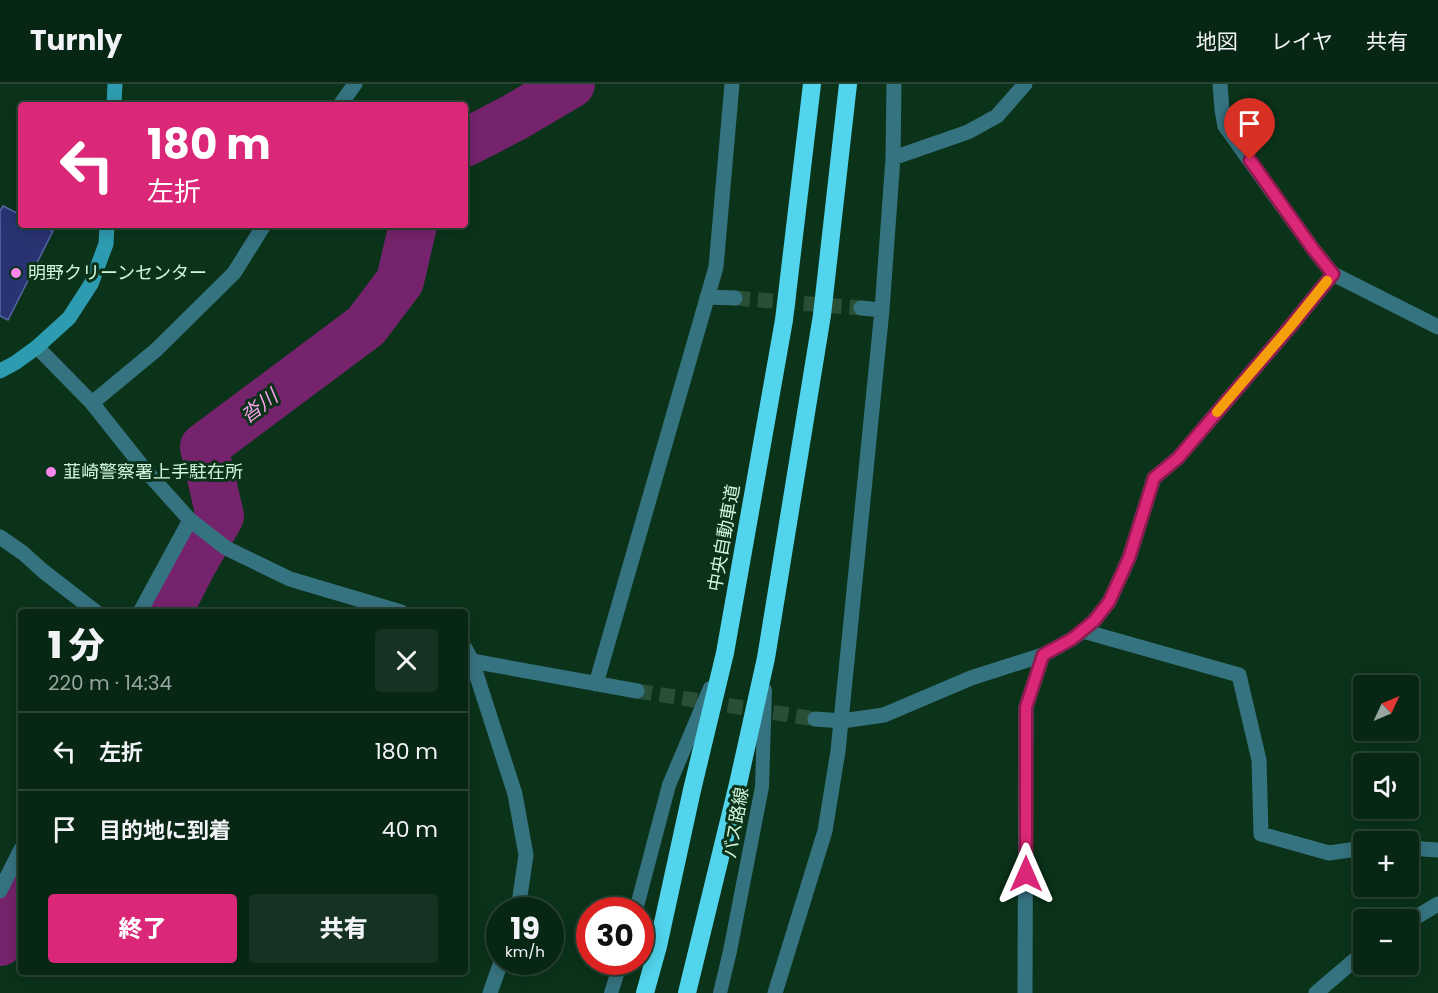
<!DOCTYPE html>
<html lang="ja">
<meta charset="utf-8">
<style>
:root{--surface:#082614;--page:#163222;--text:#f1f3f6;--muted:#98a5a0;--line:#294334;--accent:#db2777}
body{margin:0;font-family:Poppins,"Noto Sans JP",sans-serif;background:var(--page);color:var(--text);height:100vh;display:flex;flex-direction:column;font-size:22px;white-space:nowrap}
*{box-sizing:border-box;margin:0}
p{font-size:20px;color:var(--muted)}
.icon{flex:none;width:33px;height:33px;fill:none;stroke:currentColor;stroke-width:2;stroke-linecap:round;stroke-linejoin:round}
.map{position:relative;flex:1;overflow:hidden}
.details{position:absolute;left:18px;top:525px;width:450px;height:366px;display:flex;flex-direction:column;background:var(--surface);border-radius:6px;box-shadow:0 3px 15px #0003,0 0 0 2px var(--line)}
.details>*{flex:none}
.banner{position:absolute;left:18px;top:18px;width:450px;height:126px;border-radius:6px;box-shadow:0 3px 15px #0003,0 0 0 2px var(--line);background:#db2777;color:#fff;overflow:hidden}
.needle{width:39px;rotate:46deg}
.controls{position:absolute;left:1353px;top:591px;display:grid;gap:12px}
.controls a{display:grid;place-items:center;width:66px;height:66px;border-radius:6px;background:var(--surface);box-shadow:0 3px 15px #0003,0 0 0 2px var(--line);font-size:30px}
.speed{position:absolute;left:486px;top:813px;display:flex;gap:12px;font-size:30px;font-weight:700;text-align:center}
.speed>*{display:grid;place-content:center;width:78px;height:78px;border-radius:50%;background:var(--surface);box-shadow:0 3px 15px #0003,0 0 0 2px var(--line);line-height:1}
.speed small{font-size:15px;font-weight:400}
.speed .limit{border:9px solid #d22;background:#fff;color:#111}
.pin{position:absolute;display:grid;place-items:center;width:51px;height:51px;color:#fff;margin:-62px -26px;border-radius:50% 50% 50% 0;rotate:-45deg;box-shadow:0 0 6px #0007}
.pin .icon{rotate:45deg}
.me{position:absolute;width:66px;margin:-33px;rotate:0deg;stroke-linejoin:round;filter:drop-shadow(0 0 4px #0008)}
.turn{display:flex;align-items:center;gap:21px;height:126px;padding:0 30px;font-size:27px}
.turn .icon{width:78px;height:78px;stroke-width:2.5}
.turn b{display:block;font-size:42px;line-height:51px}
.round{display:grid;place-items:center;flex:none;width:63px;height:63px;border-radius:6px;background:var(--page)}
.head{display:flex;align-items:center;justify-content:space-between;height:102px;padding:0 30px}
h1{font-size:36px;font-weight:800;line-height:45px}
.cta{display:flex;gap:12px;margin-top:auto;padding:12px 30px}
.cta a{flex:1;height:69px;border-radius:6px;background:var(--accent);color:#fff;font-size:24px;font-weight:800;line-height:69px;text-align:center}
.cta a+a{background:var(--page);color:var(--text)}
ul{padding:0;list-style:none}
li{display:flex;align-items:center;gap:18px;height:78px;padding:0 30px;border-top:2px solid var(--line)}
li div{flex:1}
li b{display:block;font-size:22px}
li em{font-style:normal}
header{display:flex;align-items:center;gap:36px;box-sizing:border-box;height:84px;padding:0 30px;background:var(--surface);border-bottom:2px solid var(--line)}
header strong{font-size:28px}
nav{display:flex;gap:33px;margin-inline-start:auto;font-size:21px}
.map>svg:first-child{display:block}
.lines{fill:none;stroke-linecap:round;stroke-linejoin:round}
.river{stroke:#76236d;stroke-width:48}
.building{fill:#293371;stroke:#5665a7;stroke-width:1.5}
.street-tunnel{stroke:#295037;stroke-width:15;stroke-dasharray:15 8;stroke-linecap:butt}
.lane{stroke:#367380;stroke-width:14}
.street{stroke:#367380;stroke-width:15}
.secondary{stroke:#2e9cb0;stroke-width:15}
.highway{stroke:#51d4ec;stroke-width:18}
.route-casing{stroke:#8e194d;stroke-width:15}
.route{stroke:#db2777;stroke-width:10}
.slow{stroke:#f59e0b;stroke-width:10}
.poi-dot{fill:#f987e9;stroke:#0b331a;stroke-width:2}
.labels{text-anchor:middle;stroke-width:6;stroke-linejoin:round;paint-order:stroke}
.poi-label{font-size:18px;fill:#d1f6da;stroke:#0b331a;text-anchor:start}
.street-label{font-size:18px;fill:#d1f6da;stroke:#0b331a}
.water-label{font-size:20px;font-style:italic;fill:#fba2ed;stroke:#0b331a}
</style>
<header>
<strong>Turnly</strong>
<nav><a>地図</a><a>レイヤ</a><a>共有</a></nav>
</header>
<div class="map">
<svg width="1438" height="909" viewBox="0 0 1438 909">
<rect width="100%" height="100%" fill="#0b331a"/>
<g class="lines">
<!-- river -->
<path class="river" d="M465,59l50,-26 56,-33
M168,528l24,-47 28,-49 -16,-69 162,-121 34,-45 13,-56
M0,858l21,-43"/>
</g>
<!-- building -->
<path class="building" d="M3,122l18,9v10h19l13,6 -45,89 -8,-4v-105z"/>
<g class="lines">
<!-- street-tunnel -->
<path class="street-tunnel" d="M735,214l126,10
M637,607l178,28"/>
<!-- lane -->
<path class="lane" d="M636,826l33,-125 41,-97
M611,909l10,-31
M720,909l10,-42 32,-164 3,-97"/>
<!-- street -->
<path class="street" d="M340,21l15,-21
M893,74l75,-26 29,-16 28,-32
M1333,190l105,53
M707,213l28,1
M861,224l21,2
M37,263l55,56 54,68 44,49 36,28 64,31 111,33
M92,319l64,-53 78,-77 30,-48
M0,453l23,16 20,18 53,41
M140,528l50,-92
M1083,547l156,44 20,85 2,74 68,19 35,-5
M465,564l7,13 43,133 11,61 -8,55
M472,577l165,30
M596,600l120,-417 16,-183
M815,635l27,2 42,-6 87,-37 72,-23 29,-16 11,-8 11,-10 15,-19 20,-44 25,-80 24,-20 112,-131 43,-53 -20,-25 -88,-123 -3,-16 -2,-26
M1408,764l30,2
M0,807l21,-42
M1408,838l30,-18
M490,909l11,-31
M775,909l50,-162 13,-80 44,-441 11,-152 1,-74
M1025,909l1,-286 17,-52
M1316,909l48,-41"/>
<!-- secondary -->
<path class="secondary" d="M114,21l1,-21
M0,287l15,-8 22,-16 32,-29 22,-34 15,-40 1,-19"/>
<!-- highway -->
<path class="highway" d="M645,909l13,-47 34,-156 33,-137 59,-333 28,-236
M687,909l51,-209 28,-126 56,-343 26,-231"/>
</g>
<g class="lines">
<defs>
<path id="route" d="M1026,790v-167l17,-52 29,-16 22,-18 15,-19 20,-44 25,-80 24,-20 112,-131 43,-53 -20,-25 -63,-89"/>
</defs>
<!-- route casing -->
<use href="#route" class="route-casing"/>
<!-- route -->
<use href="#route" class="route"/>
<!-- slow -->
<path class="slow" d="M1217,328l73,-85 37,-46"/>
</g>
<!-- markers -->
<g class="poi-dot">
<circle cx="16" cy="189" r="6"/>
<circle cx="51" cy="388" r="6"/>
</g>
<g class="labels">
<!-- poi labels -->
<g class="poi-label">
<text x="28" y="195">明野クリーンセンター</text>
<text x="63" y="394">韮崎警察署上手駐在所</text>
</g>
<!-- street labels -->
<g class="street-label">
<text transform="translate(724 454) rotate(-80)" y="6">中央自動車道</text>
<text transform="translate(736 739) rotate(-80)" y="6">バス路線</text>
</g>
<!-- water labels -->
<g class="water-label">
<text transform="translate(259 322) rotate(-37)" y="7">沓川</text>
</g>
</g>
</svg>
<div class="controls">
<a><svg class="needle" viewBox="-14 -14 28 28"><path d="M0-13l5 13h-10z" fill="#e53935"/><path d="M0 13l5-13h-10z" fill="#98a5a0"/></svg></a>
<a><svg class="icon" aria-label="sound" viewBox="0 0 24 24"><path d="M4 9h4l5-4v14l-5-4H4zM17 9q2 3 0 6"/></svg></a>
<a>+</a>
<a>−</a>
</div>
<div class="speed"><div>19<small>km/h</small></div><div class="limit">30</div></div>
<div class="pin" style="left:1250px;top:76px;background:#d93025"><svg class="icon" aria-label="arrive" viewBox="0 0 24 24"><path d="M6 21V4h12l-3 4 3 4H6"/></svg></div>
<svg class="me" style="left:1026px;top:790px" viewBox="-20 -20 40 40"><path d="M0-17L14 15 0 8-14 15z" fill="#db2777" stroke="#fff" stroke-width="4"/></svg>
<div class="banner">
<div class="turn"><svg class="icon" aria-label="left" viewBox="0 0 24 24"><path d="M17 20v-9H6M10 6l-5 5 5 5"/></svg><div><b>180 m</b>左折</div></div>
</div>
<section class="details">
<div class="head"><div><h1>1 分</h1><p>220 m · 14:34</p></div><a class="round"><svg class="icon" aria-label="close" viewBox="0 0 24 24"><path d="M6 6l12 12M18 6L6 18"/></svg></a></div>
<ul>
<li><svg class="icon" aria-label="left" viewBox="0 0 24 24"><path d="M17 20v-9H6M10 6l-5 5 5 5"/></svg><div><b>左折</b></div><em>180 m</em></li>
<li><svg class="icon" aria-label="arrive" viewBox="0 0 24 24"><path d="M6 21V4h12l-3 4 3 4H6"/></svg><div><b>目的地に到着</b></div><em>40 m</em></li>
</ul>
<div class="cta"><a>終了</a><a>共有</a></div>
</section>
</div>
